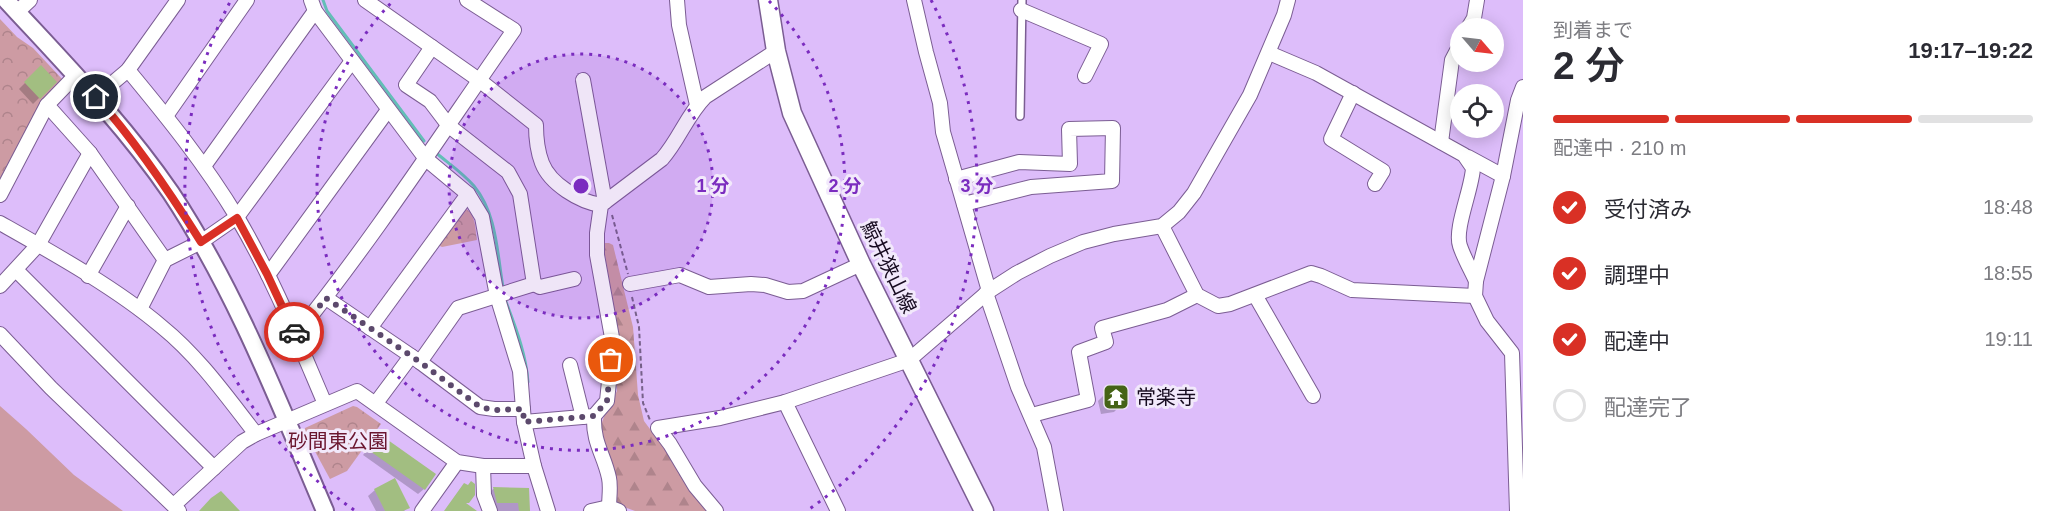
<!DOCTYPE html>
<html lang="ja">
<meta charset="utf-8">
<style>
body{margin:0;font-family:Helvetica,"Noto Sans JP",sans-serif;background:#f7f7f7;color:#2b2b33;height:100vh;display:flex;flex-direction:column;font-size:22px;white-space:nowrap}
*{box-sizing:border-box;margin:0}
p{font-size:20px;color:#7c7c81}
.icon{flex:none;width:33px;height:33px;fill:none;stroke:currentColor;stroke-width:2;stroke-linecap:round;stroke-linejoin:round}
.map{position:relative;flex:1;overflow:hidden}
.side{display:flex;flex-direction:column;background:#fff;width:540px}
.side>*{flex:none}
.needle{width:39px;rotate:118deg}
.fabs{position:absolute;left:1450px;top:18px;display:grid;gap:12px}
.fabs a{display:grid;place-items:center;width:54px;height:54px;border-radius:50%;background:#fff;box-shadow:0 3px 15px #0003;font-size:30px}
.pin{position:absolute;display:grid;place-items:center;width:51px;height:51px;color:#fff;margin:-26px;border:3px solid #fff;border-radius:50%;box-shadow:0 2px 6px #0007}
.courier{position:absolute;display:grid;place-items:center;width:60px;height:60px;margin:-30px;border:4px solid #d93025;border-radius:50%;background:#fff;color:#222;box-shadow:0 2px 8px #0007}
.overview em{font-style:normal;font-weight:600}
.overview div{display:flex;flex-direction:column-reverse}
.overview{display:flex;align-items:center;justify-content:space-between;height:102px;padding:0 30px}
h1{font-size:39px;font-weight:600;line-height:45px}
.bar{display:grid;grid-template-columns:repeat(4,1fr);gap:9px 6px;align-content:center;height:72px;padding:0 30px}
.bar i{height:8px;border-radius:4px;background:#e1e1e2}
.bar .current{background:#d93025}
.bar p{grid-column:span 4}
ol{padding:0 30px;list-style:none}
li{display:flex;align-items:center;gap:18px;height:66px}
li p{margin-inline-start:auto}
li .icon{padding:6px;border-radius:50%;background:#d93025;color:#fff;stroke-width:4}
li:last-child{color:#7c7c81}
li i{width:33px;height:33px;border:3px solid #e1e1e2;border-radius:50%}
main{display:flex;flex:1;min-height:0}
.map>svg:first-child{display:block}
</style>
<main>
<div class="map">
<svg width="1523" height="511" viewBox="0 0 1523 511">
<defs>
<pattern id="forest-firs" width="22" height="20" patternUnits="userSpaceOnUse" patternTransform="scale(1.5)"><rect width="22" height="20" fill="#cd9ba3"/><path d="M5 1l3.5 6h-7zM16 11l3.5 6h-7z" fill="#af848c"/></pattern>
<pattern id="park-crowns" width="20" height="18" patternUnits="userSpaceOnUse" patternTransform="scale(1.5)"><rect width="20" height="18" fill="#cd9ba3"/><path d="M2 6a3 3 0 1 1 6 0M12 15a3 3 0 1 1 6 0" fill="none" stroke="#af848c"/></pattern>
</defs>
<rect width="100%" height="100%" fill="#ddbdfa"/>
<!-- grass -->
<path fill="#cd9ba3" d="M0,406L26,429L74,475L123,511H0Z"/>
<!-- forest -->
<path fill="url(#forest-firs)" d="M603,243H609L613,245L633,327L638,395L644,421L711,511H635L616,504V475L606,454L601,425L605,414L617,391L616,373L620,352Z"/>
<!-- park -->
<g fill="url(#park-crowns)">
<path d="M0,19L17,37L33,48L63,80L0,181Z"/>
<path d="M463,207C476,213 475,227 477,240L442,247L436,244Z"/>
<path d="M353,406L357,407L381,424L347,471L330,479L305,433V428Z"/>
</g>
<!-- shadow -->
<g fill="#0003">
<path d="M41,67L55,82L33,104L19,89Z"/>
<path d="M1107,392L1123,403L1114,412L1101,414L1098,401Z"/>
<path d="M379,435L424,489L418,494L363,455Z"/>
<path d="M493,489H527L529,511H495L490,493Z"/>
<path d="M375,490L408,507L404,511H376L368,496Z"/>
</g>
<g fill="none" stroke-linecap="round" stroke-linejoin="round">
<!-- stream -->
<g stroke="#63beb7" stroke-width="3">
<path d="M323,0L327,11L424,141"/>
<path d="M435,152C448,163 463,173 474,186C497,214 497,253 503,287"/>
<path d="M505,299C515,326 526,353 528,382"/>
</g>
</g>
<!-- building -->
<g fill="#a2be81">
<path d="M41,65L57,82L40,99L24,82Z"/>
<path d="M1122,388L1125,403L1109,406L1107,391Z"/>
<path d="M378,433L436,474L425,490L367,449Z"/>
<path d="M395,478L410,508L403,511H385L374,489Z"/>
<path d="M471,481L475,484V495L469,503H466L477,511H444L464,483L468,485Z"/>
<path d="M493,487L529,488L530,511H519L518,503H497Z"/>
<path d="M221,491L240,511H199L211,498Z"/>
</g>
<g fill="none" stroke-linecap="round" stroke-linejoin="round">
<!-- service casing -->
<g stroke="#7b5d93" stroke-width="10">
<path id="service" d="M1020,116L1022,0"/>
</g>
<!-- minor casing -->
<g stroke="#7b5d93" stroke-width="16">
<g id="minor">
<path d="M311,0L315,11L426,159L468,194L482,217L497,296L520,371L524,422L534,466L548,511"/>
<path d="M365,0L479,80L536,125C536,138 537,150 542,163C550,184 580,202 601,205"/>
<path d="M677,0L679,25L697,105"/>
<path d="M914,0L926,52L940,103L943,132L989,291"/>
<path d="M1021,10L1101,44L1085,76"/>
<path d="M17,12L30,0"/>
<path d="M1468,28L1474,18L1477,0"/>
<path d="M1269,53L1316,73L1464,155L1473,168C1472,189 1454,229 1460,246C1464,258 1471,270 1476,281"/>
<path d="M128,70C167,117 205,164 237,217C272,276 298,341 325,404"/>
<path d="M583,80L605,202"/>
<path d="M1353,93L1331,139L1383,171L1375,184"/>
<path d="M96,97L128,70L178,0"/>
<path d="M47,105L90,153L165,260"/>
<path d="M166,116L247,0"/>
<path d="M1441,142L1452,60L1461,43"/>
<path d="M1468,157L1503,176"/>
<path d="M204,166L315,11"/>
<path d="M956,179L1019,162L1070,164L1069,129L1113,128L1112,181L1031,187L964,204"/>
<path d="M0,195L47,105L76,75"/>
<path d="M0,223C53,253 116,288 162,327C199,357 227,397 256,434"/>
<path d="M1162,226L1197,295L1218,306L1230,304L1311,273L1321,276L1352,290L1475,296"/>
<path d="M16,270L214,468"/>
<path d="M268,275L388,110"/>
<path d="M88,276L128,206"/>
<path d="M534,284L540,287L574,279"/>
<path d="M630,284L680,275L709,287L751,284L765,285L788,292L803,291L861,264"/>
<path d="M0,286L38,245L90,153"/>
<path d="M986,293L1018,387L1044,447L1056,511"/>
<path d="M1255,295L1313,396"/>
<path d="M326,298L420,362L480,407L494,409H523"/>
<path d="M140,309L165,260L201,242L237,217L352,61"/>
<path d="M370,328L468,194"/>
<path d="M0,334L51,388L179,511"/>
<path d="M295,336C374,238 442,133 514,30L467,0"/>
<path d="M420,362L458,308L534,284L520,194L508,172L449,126L430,101L406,85L432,47"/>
<path d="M570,365L583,417"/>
<path d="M785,402L838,511"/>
<path d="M376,403L411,356"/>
<path d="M1032,415L1088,400L1079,352L1106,342L1102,328L1167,310L1197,295"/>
<path d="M594,416C593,444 604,454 609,478C611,487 609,498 609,507L619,511"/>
<path d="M524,422L594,416L607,401L613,343L597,255V233L601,205L662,159C679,140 687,115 705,97L776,51"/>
<path d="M483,466L484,495L490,511"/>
<path d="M174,505L242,442L256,434L357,391L457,462L483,466H534"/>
<path d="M422,511L457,462"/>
<path d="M591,511L609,507"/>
<path d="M716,511L695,486L670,444L658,428L720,418L785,402L909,360L989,291L1017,273L1050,256L1083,242L1114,234L1162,226L1179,212L1194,193L1250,95L1284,15L1288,0"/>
<path d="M1517,511L1512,353L1487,321L1475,296L1476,281L1503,176L1518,100L1523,87"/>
</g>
</g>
<!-- tertiary casing -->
<g stroke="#7b5d93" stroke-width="20">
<path id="tertiary" d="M6,0C64,63 123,123 171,193C236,291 279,403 325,511"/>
</g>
<!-- secondary casing -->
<g stroke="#7b5d93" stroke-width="21">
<path id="secondary" d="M768,0L776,51L792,113L861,264L984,511"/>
</g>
<!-- path -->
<g stroke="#77618a" stroke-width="2" stroke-dasharray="4.5 3" stroke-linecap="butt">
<path d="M612,215L628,274"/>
<path d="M632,297L639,327L643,403L650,420"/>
</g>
<!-- service -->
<use href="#service" stroke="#fff" stroke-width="7"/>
<!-- minor -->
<use href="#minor" stroke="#fff" stroke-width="14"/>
<!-- tertiary -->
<use href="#tertiary" stroke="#fff" stroke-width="16"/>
<!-- secondary -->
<use href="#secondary" stroke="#fff" stroke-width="18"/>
</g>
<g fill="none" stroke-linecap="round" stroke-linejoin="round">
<!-- done -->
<path stroke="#5c496c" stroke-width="6" stroke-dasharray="0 10.8" d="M294,332L296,336L326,298L420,362L480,407L494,410L523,409L524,422L594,416L607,401L611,360"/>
<!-- route -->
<path stroke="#d93025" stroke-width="8" d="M96,97C136,142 169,191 201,242L237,218L267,274L294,332"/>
</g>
<!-- distance rings -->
<circle cx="581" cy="186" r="132" fill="#7b2cbf" fill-opacity=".12"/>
<g fill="none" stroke="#7b2cbf" stroke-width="3" stroke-dasharray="3 6">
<circle cx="581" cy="186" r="132"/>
<path d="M769 1A264 264 0 1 1 393 1"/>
<path d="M354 510A396 396 0 0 1 231 0M931 0A396 396 0 0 1 808 510"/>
</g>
<!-- icons -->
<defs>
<g id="temple-square" transform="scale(1.35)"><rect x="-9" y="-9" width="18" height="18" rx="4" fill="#456316" stroke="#f2e9fb"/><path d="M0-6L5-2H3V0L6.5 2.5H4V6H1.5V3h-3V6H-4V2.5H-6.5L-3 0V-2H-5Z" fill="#fff"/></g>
</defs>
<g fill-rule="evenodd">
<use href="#temple-square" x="1116" y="397"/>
</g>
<g text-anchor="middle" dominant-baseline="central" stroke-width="6" stroke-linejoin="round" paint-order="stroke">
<!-- street labels -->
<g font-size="20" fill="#170b20" stroke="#f2e9fb">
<text transform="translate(889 267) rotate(64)">鯨井狭山線</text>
</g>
<!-- poi labels -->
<g font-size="20" fill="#170b20" stroke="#f2e9fb" text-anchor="start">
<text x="1136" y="397">常楽寺</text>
</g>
<!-- park labels -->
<g font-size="20" fill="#6b172f" stroke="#f2e9fb">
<text x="338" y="441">砂間東公園</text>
</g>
</g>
<circle cx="581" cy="186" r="9" fill="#7b2cbf" stroke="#f2e9fb" stroke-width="3"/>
<g font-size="18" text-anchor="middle" font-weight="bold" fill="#7b2cbf" stroke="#f2e9fb" stroke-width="6" stroke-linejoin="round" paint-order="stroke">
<text x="713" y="192">1 分</text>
<text x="845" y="192">2 分</text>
<text x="977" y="192">3 分</text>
</g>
</svg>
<div class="fabs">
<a><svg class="needle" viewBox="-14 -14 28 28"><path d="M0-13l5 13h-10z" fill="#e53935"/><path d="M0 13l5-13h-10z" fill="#7c7c81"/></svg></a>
<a><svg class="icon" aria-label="locate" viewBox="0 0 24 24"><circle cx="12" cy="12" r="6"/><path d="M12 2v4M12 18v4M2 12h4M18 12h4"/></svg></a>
</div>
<div class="pin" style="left:611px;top:360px;background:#ea580c"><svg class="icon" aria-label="bag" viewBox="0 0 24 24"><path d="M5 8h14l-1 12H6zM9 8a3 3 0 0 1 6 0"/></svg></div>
<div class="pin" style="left:96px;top:97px;background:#1f2937"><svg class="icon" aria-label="home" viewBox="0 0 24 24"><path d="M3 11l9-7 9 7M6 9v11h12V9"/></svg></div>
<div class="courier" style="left:294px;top:332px"><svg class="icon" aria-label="car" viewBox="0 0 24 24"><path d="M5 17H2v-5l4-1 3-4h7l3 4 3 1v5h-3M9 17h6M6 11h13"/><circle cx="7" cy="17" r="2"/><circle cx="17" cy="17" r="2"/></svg></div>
</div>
<section class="side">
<div class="overview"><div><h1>2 分</h1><p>到着まで</p></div><em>19:17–19:22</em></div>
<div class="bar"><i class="current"></i><i class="current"></i><i class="current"></i><i></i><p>配達中 · 210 m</p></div>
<ol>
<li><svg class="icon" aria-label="check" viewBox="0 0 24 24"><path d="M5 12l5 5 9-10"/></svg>受付済み<p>18:48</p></li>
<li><svg class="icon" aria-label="check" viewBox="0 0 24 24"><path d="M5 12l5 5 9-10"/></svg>調理中<p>18:55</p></li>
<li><svg class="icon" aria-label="check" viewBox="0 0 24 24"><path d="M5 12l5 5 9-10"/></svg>配達中<p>19:11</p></li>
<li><i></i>配達完了</li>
</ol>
</section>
</main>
